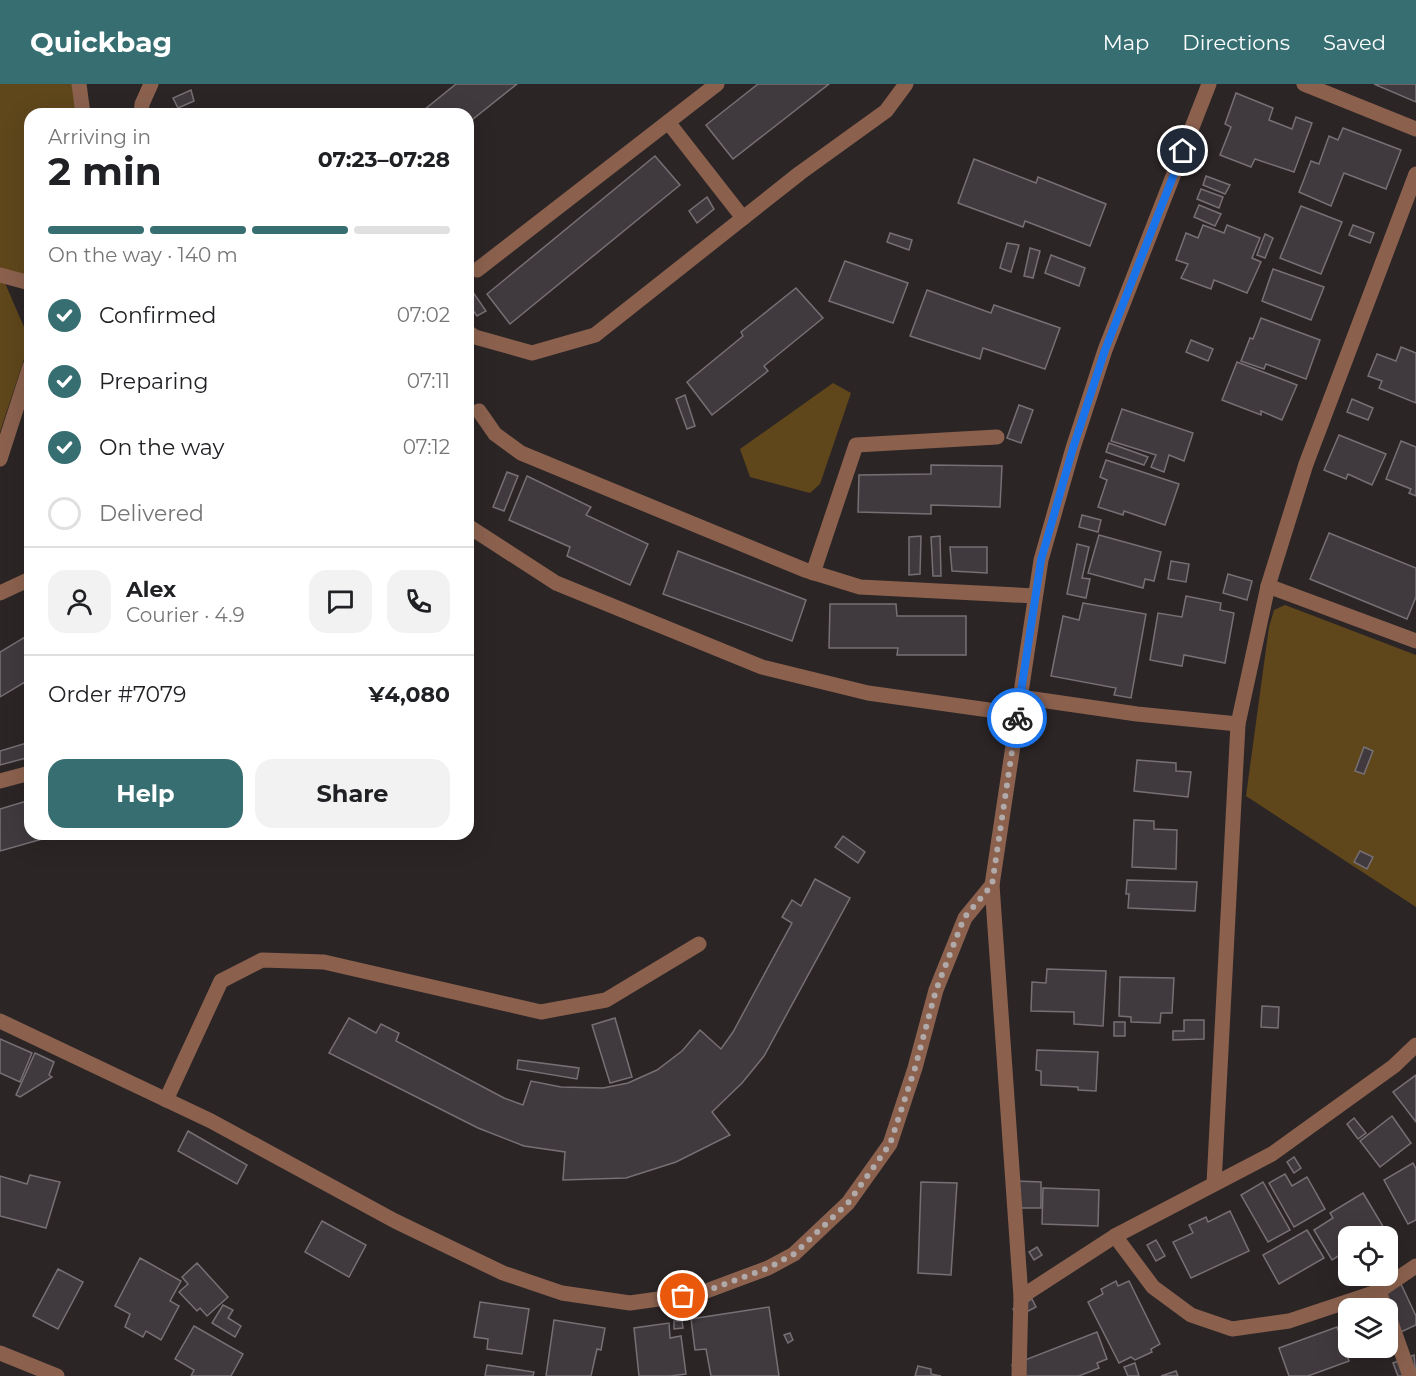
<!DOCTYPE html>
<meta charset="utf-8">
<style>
body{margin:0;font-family:Montserrat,sans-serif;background:#f2f2f2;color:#202124;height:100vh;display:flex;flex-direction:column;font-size:22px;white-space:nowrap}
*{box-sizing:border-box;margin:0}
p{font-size:20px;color:#757577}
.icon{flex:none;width:33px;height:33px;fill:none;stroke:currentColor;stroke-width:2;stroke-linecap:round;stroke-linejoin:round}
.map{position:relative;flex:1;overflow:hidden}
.panel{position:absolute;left:24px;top:24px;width:450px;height:732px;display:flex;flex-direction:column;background:#fff;border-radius:18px;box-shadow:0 6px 24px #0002}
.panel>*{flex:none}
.fabs{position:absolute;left:1338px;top:1142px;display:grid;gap:12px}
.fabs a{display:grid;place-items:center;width:60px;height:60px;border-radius:12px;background:#fff;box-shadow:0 6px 24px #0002;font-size:30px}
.pin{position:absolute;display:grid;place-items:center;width:51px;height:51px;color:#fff;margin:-26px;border:3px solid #fff;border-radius:50%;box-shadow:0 2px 6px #0007}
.courier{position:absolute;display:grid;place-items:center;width:60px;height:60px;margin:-30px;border:4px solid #1a73e8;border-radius:50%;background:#fff;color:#222;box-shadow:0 2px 8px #0007}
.head em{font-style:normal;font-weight:700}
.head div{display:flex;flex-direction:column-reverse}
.head{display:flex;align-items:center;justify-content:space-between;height:102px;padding:0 24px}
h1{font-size:39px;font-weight:700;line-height:45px}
.bar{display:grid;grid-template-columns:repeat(4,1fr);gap:9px 6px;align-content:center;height:72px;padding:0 24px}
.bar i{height:8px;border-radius:4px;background:#e0e0e0}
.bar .on{background:#366e71}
.bar p{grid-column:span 4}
.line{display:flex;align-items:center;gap:15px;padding:0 24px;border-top:2px solid #e0e0e0}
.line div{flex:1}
.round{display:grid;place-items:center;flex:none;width:63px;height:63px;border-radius:18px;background:#f2f2f2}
ol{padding:0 24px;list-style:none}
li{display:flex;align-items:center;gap:18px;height:66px}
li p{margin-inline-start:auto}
li .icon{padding:6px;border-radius:50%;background:#366e71;color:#fff;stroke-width:4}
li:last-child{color:#757577}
li i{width:33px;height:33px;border:3px solid #e0e0e0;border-radius:50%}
.cta{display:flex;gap:12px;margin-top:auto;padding:12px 24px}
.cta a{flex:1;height:69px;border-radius:18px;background:#366e71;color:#fff;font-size:24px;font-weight:700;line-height:69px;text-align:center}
.cta a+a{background:#f2f2f2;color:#202124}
header{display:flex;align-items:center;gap:36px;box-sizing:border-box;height:84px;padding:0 30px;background:#366e71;color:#fff}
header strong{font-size:28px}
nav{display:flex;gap:33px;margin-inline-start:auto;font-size:21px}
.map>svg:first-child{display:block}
</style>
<header>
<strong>Quickbag</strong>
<nav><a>Map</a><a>Directions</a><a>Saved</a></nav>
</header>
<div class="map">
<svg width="1416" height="1292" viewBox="0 0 1416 1292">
<rect width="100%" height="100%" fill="#2c2526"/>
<!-- green -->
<g fill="#5f471b">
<path d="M0,0H72L76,30H30V193L0,185Z"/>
<path d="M0,197L5,199L30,257L0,348Z"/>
<path d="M833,299L851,309L820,400L810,409L750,393L740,365Z"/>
<path d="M1285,521L1416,571V823L1246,712L1269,543L1274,526Z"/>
</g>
<!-- building -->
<g fill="#403a3e" stroke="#766f74" stroke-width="1.5">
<path d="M456,0H517L468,39V30H419Z"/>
<path d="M758,0H829L733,75L706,41Z"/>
<path d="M1374,0H1416V18Z"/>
<path d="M191,6L194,17L178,24L173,14Z"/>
<path d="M1236,9L1273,24L1269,36L1292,45L1296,33L1312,39L1294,88L1255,75L1251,83L1220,71L1231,43L1225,40Z"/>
<path d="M1343,44L1401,66L1386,105L1344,89L1331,122L1299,108L1311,77L1319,80L1329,52L1338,56Z"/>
<path d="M655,72L680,101L510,240L487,210Z"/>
<path d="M974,75L1036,99L1038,93L1106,120L1090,162L1025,137L1023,143L958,119Z"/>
<path d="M1206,92L1230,101L1225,110L1203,101Z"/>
<path d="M1201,105L1223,113L1219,124L1197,115Z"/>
<path d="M707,113L714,125L697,139L689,127Z"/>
<path d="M1199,121L1221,130L1215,142L1194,133Z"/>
<path d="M1301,122L1342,138L1321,190L1280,174Z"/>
<path d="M1203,141L1224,149L1227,141L1260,154L1252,174L1261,178L1247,209L1214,196L1211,205L1181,194L1188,180L1176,176L1186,149L1198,154Z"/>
<path d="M1353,141L1374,149L1370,159L1349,151Z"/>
<path d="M890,149L912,156L909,166L887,158Z"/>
<path d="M1265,150L1273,154L1265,174L1257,171Z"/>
<path d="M1007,159L1019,161L1011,188L1000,184Z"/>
<path d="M1030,164L1040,167L1033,194L1024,192Z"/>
<path d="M1051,171L1085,184L1079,202L1045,189Z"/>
<path d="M845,177L908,199L893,239L829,217Z"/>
<path d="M1273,185L1324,203L1311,236L1262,217Z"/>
<path d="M468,201L486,227L477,232L468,219Z"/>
<path d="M796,204L823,234L764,282L768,287L712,331L687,298L743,252L741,248Z"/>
<path d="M927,206L991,229L994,221L1060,244L1045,285L983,264L980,275L910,252Z"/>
<path d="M1261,234L1320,256L1306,295L1266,280L1264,285L1241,277L1250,254L1253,255Z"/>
<path d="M1191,256L1213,265L1208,277L1186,268Z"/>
<path d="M1401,263L1416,269V319L1379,304L1382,297L1368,292L1377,270L1396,277Z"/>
<path d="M1237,278L1297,301L1282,336L1261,327V331L1222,316Z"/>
<path d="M685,311L695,342L687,345L676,315Z"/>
<path d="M1352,315L1373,324L1368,336L1347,328Z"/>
<path d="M1019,321L1033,326L1021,359L1007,354Z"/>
<path d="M1122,325L1193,349L1184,377L1169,371L1164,388L1151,383L1156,371L1111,357Z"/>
<path d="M1339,351L1386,370L1372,401L1348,390L1346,395L1324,386Z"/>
<path d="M1401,357L1416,363V412L1409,409L1411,405L1386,395Z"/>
<path d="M1109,359L1148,373L1144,381L1106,368Z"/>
<path d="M1106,376L1179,400L1165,441L1124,427L1123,431L1098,423L1107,396L1100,393Z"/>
<path d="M931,381L1002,382L1000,423L931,421V430L858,428L859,391L931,390Z"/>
<path d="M507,388L518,392L504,427L493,423Z"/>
<path d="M527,392L591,423L586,431L648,460L630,501L567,472L570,463L509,436Z"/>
<path d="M1082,431L1101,436L1098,448L1079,443Z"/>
<path d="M1329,449L1416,484V513L1407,535L1310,495Z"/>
<path d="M1099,451L1161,468L1154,497L1145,495L1143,504L1088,489Z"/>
<path d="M921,452L920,490L909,491V453Z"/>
<path d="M940,452L941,492H933L931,453Z"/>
<path d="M1077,460L1089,463L1082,494L1090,495L1086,514L1067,510Z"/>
<path d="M950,463H987V489L952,487Z"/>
<path d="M678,467L806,516L792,557L663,510Z"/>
<path d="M1171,477L1189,480L1186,498L1168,495Z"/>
<path d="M1228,490L1252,497L1247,516L1223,509Z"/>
<path d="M1186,512L1221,519L1220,526L1234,529L1225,579L1184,571L1182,582L1150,576L1158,529L1182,533Z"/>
<path d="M1083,519L1146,530L1131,614L1114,611L1116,604L1051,592L1063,532L1079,536Z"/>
<path d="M830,520H896L897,532H966V571H897L898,564H829Z"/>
<path d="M30,550V595L0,613V568Z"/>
<path d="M30,658V673L0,681V667Z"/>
<path d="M1364,663L1373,667L1364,690L1355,687Z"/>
<path d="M1137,676L1176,679V687L1191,688L1188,713L1134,707Z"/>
<path d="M30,716V750H60L0,767V725Z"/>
<path d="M1134,736L1154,737V745L1177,746L1176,785L1132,783Z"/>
<path d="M843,752L865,768L858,779L835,763Z"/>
<path d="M1360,767L1373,773L1367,785L1354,778Z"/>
<path d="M815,795L850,814L764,972L742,999L712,1028L730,1051L676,1078L626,1094L563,1096L565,1068L524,1062L478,1044L329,969L349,934L376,949L381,940L399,949L396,957L504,1014L523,1021L531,997L561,1003L603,1004L628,999L657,986L682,967L700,946L721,965L733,948L792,839L782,833L792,816L801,822Z"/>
<path d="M1127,796L1197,798L1195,827L1128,824L1129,810H1126Z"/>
<path d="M1047,885L1106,887L1103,942L1074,940V928L1031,927L1032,898L1046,899Z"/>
<path d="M1120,893L1174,894L1172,929H1161L1160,939L1131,938V933L1119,932Z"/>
<path d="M1262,922L1279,923L1278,944L1261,943Z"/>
<path d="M615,934L632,993L610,999L592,941Z"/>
<path d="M1184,936H1204V955L1173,956V947H1184Z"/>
<rect x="1114" y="938" width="11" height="14"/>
<path d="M0,955L32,969L20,998L0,989Z"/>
<path d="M1037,966L1098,968L1096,1007L1078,1006V1003L1041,1001V987L1036,986Z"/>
<path d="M35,969L54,978L49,991L52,993L20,1013L16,1011Z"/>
<path d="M518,976L579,984L577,995L517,985Z"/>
<path d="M1416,991V1038L1393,1008Z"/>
<path d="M1392,1032L1411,1059L1380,1083L1360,1057Z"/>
<path d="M1354,1034L1366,1049L1358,1055L1347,1040Z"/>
<path d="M188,1047L247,1081L237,1100L178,1067Z"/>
<path d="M1294,1073L1301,1084L1294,1089L1287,1078Z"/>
<path d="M1413,1079L1416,1085V1136L1408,1140L1384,1096Z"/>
<path d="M1285,1090L1292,1102L1307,1093L1325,1125L1294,1143L1269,1099Z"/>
<path d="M30,1091L60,1098L46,1144L0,1132V1092L27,1100Z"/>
<path d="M1015,1097L1041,1098V1124H1014Z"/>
<path d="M921,1098L957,1099L951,1191L918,1189Z"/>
<path d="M1263,1098L1290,1146L1268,1158L1241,1111Z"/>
<path d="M1043,1104L1099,1106L1098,1142L1042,1140Z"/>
<path d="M1363,1109L1384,1144L1372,1152H1348V1166L1332,1176L1314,1146L1333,1134L1330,1129Z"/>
<path d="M1230,1127L1249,1167L1191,1194L1173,1158L1193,1149L1189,1141L1206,1133L1208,1138Z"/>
<path d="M322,1137L366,1161L349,1193L305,1168Z"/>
<path d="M1307,1146L1324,1174L1279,1200L1263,1171Z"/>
<path d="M1156,1156L1165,1172L1156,1177L1147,1161Z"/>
<path d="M1037,1163L1042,1171L1034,1176L1029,1168Z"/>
<path d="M140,1174L181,1197L170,1217L179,1222L161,1256L146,1247L143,1253L125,1243L130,1230L115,1222Z"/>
<path d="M197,1179L228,1213L207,1232L200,1224L197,1227L179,1208L188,1200L182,1193Z"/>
<path d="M58,1185L83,1198L58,1245L33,1232Z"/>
<path d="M1116,1197L1118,1202L1129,1197L1160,1260L1151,1265L1152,1268L1135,1276L1131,1273L1119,1279L1088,1218L1103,1210L1101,1205Z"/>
<path d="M1401,1200L1416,1232V1241L1390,1253L1388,1224H1376L1371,1214Z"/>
<path d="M1032,1215L1036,1223L1017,1233L1013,1225Z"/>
<path d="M480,1218L529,1225L522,1270L487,1265L488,1255L474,1253Z"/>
<path d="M223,1221L233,1226L228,1234L241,1242L235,1253L212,1239Z"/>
<path d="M769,1223L779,1292H711L706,1265L695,1266L691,1235Z"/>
<path d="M554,1236L605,1244L601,1266L597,1265L591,1292H546Z"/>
<path d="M674,1237H682L683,1244L674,1245Z"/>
<path d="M669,1239L670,1254L681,1252L686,1290L670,1292H639L634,1244Z"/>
<path d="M194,1242L243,1270L231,1292H191L194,1286L175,1275Z"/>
<path d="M1337,1243L1349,1277L1308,1292H1289L1279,1264Z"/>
<path d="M1097,1248L1107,1275L1097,1279L1099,1284L1079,1292H1016L1012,1281Z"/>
<path d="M790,1249L793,1256L788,1259L784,1251Z"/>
<path d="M1414,1271L1416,1292H1398L1393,1279Z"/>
<path d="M1135,1279L1139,1292H1128L1124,1283Z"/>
<path d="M487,1281L534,1288L533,1292H485Z"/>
<path d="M918,1282L931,1285V1290L941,1292H915Z"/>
<path d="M1176,1287L1178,1292H1161Z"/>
</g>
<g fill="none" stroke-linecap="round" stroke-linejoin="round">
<!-- service -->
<g stroke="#8b614e" stroke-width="15">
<path d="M79,0L83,30"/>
<path d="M141,30L142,20L151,0"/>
<path d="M668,38L743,134"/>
<path d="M477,186L717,0"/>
<path d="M0,191L30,199"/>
<path d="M468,248L475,253L532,269L595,251L800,89L886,27L906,0"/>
<path d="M479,327L495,350L521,369L805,486L860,503L1035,512"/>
<path d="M0,375L30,282"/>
<path d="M468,442L556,499L762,583L868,609L1018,630"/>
<path d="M813,489L856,361L997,353"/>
<path d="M166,1016L221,897L262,876L324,878L541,928L606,916L699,860"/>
</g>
<!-- minor -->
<g stroke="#8b614e" stroke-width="15">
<path d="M1304,0L1416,45"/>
<path d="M1268,502L1416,557"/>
<path d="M0,509L30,495"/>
<path d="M1020,613L1137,630L1238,640"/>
<path d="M0,697L30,689"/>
<path d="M0,937L211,1037L395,1137L503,1189L562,1209L630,1219L701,1209L768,1184L794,1170L848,1119L890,1060L915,984L936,906L965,834L992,801"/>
<path d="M1214,1100L1238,640L1268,502L1306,380L1416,90"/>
<path d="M1115,1152L1153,1203L1191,1231L1232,1245L1289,1237L1379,1207L1385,1224"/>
<path d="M1379,1207L1416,1182"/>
<path d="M1021,1213L1115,1152L1272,1070L1394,982L1416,961"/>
<path d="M1388,1230L1410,1292"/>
<path d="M0,1269L57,1292"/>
<path d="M1019,1292L1021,1213L992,801L1041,476L1073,364L1105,266L1209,0"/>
</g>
</g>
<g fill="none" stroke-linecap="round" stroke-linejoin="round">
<!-- done -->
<path stroke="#b0aaab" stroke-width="6" stroke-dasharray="0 10.8" d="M683,1212L701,1209L768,1184L794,1170L848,1119L890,1060L915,984L936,906L964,834L992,801L1017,634"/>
<!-- route -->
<path stroke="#1a73e8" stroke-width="8" d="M1017,634L1041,476L1073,364L1105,266L1183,67"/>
</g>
</svg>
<div class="fabs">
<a><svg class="icon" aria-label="locate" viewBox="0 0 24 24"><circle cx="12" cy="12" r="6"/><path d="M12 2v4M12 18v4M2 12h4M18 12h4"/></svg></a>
<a><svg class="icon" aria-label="layers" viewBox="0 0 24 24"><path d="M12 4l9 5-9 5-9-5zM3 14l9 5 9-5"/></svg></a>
</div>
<div class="pin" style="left:683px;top:1212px;background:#ea580c"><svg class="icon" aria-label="bag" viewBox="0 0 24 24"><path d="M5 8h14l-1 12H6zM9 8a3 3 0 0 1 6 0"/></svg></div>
<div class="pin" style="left:1183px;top:67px;background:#1f2937"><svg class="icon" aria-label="home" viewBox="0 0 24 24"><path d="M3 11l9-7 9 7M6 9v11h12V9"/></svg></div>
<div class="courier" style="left:1017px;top:634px"><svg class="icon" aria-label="bike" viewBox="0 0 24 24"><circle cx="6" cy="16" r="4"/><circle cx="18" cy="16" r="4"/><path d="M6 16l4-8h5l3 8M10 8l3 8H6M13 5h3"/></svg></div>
<section class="panel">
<div class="head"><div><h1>2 min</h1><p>Arriving in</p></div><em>07:23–07:28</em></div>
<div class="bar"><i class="on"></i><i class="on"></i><i class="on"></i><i></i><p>On the way · 140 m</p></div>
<ol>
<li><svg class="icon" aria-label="check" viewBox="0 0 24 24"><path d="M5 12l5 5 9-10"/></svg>Confirmed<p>07:02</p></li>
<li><svg class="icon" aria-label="check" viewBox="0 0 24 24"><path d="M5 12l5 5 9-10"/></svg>Preparing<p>07:11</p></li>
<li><svg class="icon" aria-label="check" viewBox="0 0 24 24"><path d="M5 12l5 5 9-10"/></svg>On the way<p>07:12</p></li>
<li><i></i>Delivered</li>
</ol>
<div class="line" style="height:108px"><a class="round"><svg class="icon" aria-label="person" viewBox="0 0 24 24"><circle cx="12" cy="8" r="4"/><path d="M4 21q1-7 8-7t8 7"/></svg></a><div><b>Alex</b><p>Courier · 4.9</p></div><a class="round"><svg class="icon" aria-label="chat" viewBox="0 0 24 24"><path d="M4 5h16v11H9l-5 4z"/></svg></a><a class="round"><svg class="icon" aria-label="phone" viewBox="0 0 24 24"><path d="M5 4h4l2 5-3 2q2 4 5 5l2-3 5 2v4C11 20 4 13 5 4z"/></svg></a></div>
<div class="line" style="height:78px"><div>Order #7079</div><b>¥4,080</b></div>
<div class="cta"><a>Help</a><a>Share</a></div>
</section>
</div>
